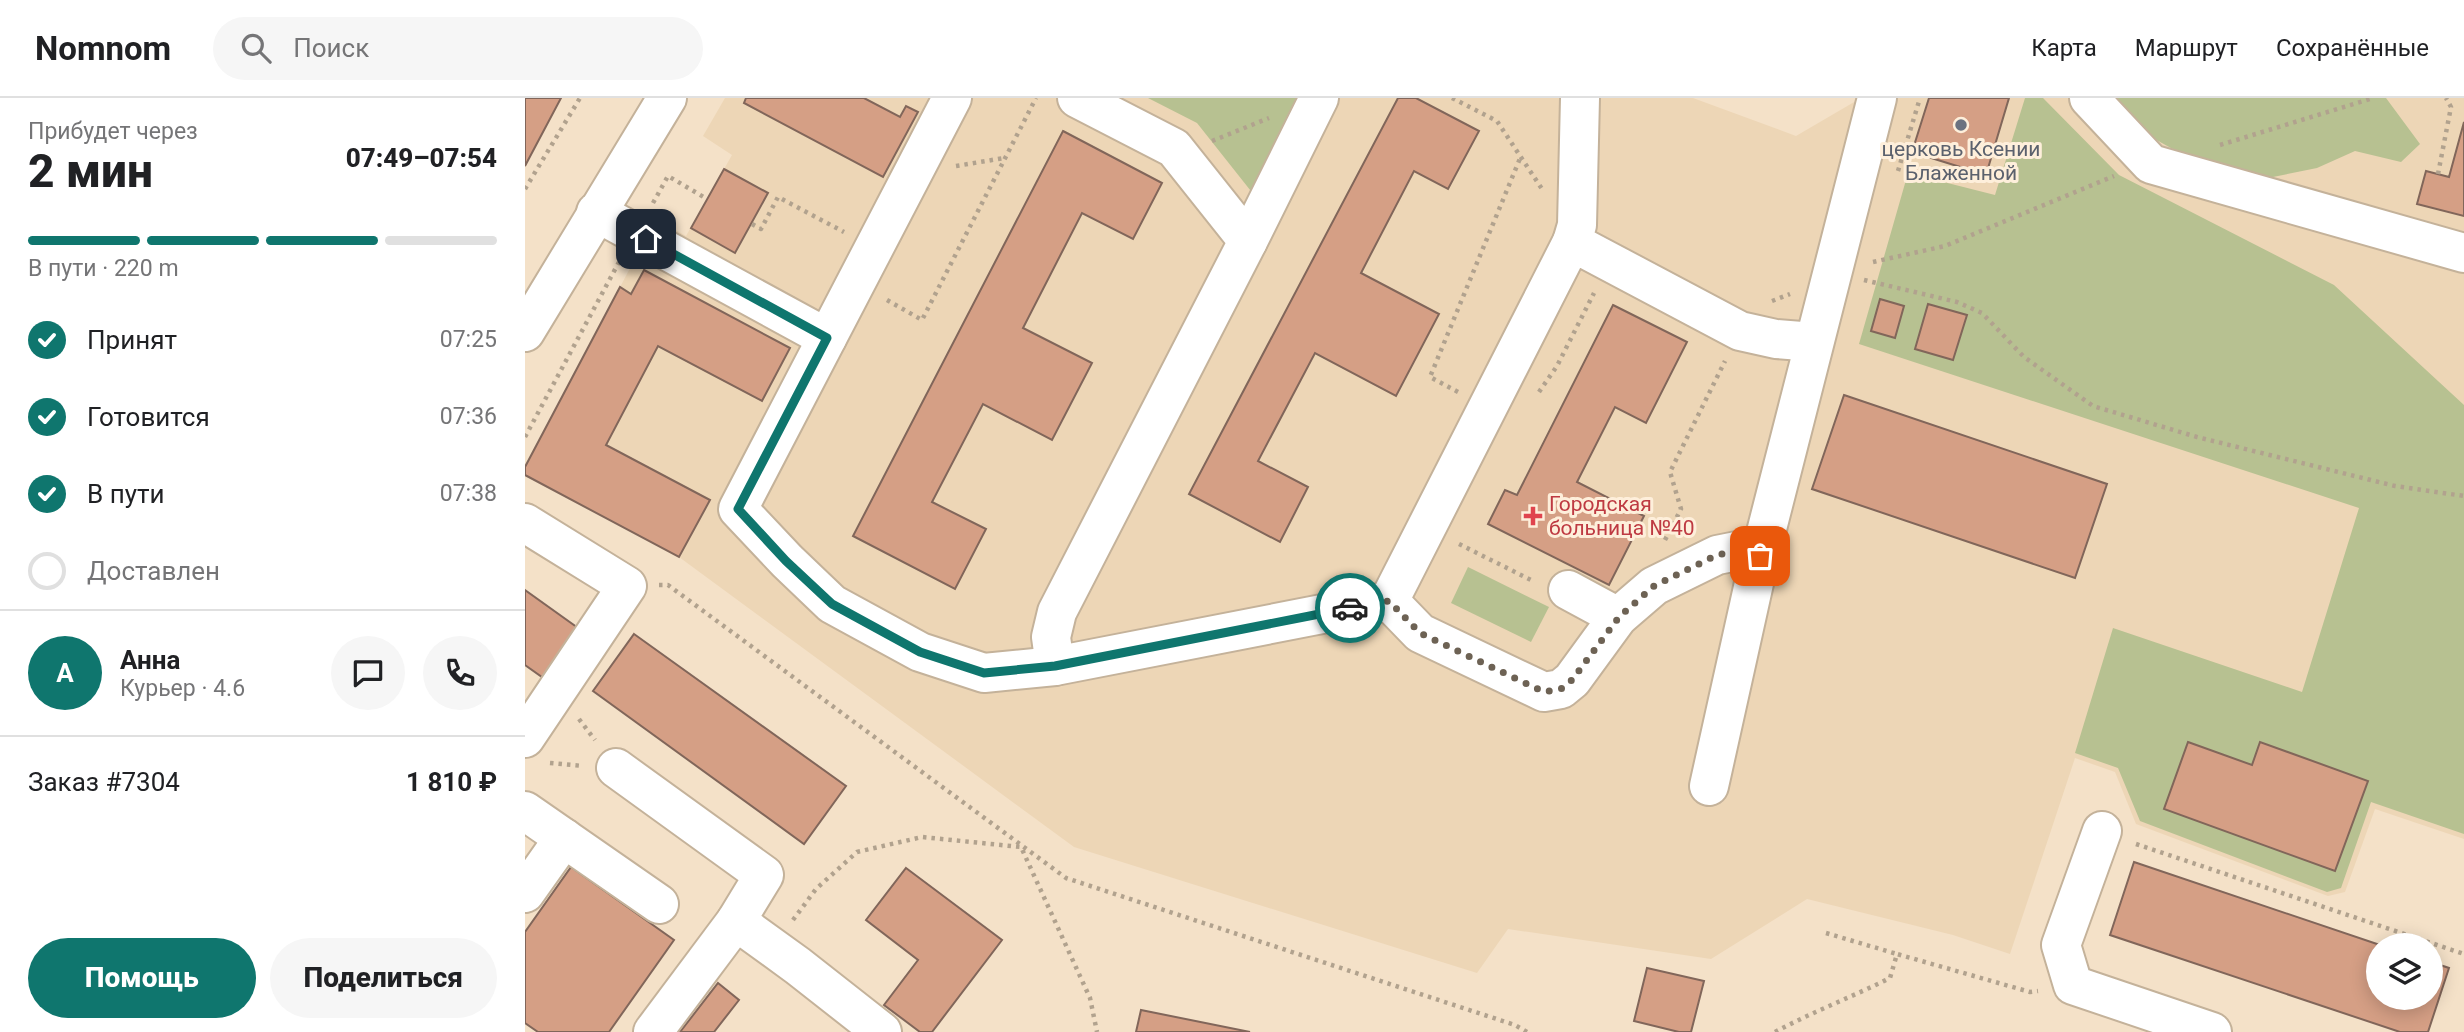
<!DOCTYPE html>
<html lang="ru">
<meta charset="utf-8">
<style>
body{margin:0;font-family:Roboto,sans-serif;background:#f6f6f6;color:#202124;height:100vh;display:flex;flex-direction:column;font-size:26px;white-space:nowrap}
*{box-sizing:border-box;margin:0}
p{font-size:23px;color:#757577}
.icon{flex:none;width:38px;height:38px;fill:none;stroke:currentColor;stroke-width:2;stroke-linecap:round;stroke-linejoin:round}
.map{position:relative;flex:1;overflow:hidden}
.side{display:flex;flex-direction:column;background:#fff;width:525px}
.side>*{flex:none}
.fabs{position:absolute;left:1841px;top:835px;display:grid;gap:14px}
.fabs a{display:grid;place-items:center;width:77px;height:77px;border-radius:50%;background:#fff;box-shadow:0 4px 18px #0003;font-size:35px}
.pin{position:absolute;display:grid;place-items:center;width:60px;height:60px;color:#fff;margin:-30px;border-radius:14px;box-shadow:0 4px 10px #0006}
.courier{position:absolute;display:grid;place-items:center;width:70px;height:70px;margin:-35px;border:5px solid #0f766e;border-radius:50%;background:#fff;color:#222;box-shadow:0 2px 9px #0007}
.summary em{font-style:normal;font-weight:800}
.summary div{display:flex;flex-direction:column-reverse}
.summary{display:flex;align-items:center;justify-content:space-between;height:119px;padding:0 28px}
h1{font-size:46px;font-weight:800;line-height:52px}
.bar{display:grid;grid-template-columns:repeat(4,1fr);gap:10px 7px;align-content:center;height:84px;padding:0 28px}
.bar i{height:9px;border-radius:5px;background:#e0e0e0}
.bar .on{background:#0f766e}
.bar p{grid-column:span 4}
.line{display:flex;align-items:center;gap:18px;padding:0 28px;border-top:2px solid #e0e0e0}
.line div{flex:1}
.round{display:grid;place-items:center;flex:none;width:74px;height:74px;border-radius:37px;background:#f6f6f6}
ol{padding:0 28px;list-style:none}
li{display:flex;align-items:center;gap:21px;height:77px}
li p{margin-inline-start:auto}
li .icon{padding:7px;border-radius:50%;background:#0f766e;color:#fff;stroke-width:4}
li:last-child{color:#757577}
li i{width:38px;height:38px;border:4px solid #e0e0e0;border-radius:50%}
.cta{display:flex;gap:14px;margin-top:auto;padding:14px 28px}
.cta a{flex:1;height:80px;border-radius:42px;background:#0f766e;color:#fff;font-size:28px;font-weight:800;line-height:80px;text-align:center}
.cta a+a{background:#f6f6f6;color:#202124}
header{display:flex;align-items:center;gap:42px;box-sizing:border-box;height:98px;padding:0 35px;background:#fff;border-bottom:2px solid #e0e0e0}
header strong{font-size:33px}
nav{display:flex;gap:38px;margin-inline-start:auto;font-size:24px}
.search{width:490px;height:63px;background:#f6f6f6;display:flex;align-items:center;gap:18px;box-sizing:border-box;padding:0 24px;border-radius:38px;color:#757577;font-size:26px}
main{display:flex;flex:1;min-height:0}
.map>svg:first-child{display:block}
</style>
<header>
<strong>Nomnom</strong>
<div class="search"><svg class="icon" aria-label="search" viewBox="0 0 24 24"><circle cx="10" cy="10" r="6"/><path d="M15 15l6 6"/></svg>Поиск</div>
<nav><a>Карта</a><a>Маршрут</a><a>Сохранённые</a></nav>
</header>
<main>
<section class="side">
<div class="summary"><div><h1>2 мин</h1><p>Прибудет через</p></div><em>07:49–07:54</em></div>
<div class="bar"><i class="on"></i><i class="on"></i><i class="on"></i><i></i><p>В пути · 220 m</p></div>
<ol>
<li><svg class="icon" aria-label="check" viewBox="0 0 24 24"><path d="M5 12l5 5 9-10"/></svg>Принят<p>07:25</p></li>
<li><svg class="icon" aria-label="check" viewBox="0 0 24 24"><path d="M5 12l5 5 9-10"/></svg>Готовится<p>07:36</p></li>
<li><svg class="icon" aria-label="check" viewBox="0 0 24 24"><path d="M5 12l5 5 9-10"/></svg>В пути<p>07:38</p></li>
<li><i></i>Доставлен</li>
</ol>
<div class="line" style="height:126px"><b class="round" style="background:#0f766e;color:#fff">А</b><div><b>Анна</b><p>Курьер · 4.6</p></div><a class="round"><svg class="icon" aria-label="chat" viewBox="0 0 24 24"><path d="M4 5h16v11H9l-5 4z"/></svg></a><a class="round"><svg class="icon" aria-label="phone" viewBox="0 0 24 24"><path d="M5 4h4l2 5-3 2q2 4 5 5l2-3 5 2v4C11 20 4 13 5 4z"/></svg></a></div>
<div class="line" style="height:91px"><div>Заказ #7304</div><b>1 810 ₽</b></div>
<div class="cta"><a>Помощь</a><a>Поделиться</a></div>
</section>
<div class="map">
<svg width="1939" height="934" viewBox="0 0 1939 934">
<rect width="100%" height="100%" fill="#f4e1c8"/>
<!-- built -->
<path fill="#edd6b6" d="M200,0H1168L1271,38L1336,0H1939V741L1850,711L1820,794L1803,798L1611,726L1590,674L1550,660L1485,856L1428,837L1282,801L1186,861L983,831L952,875L549,749L154,459L0,377V369L131,121L161,138L207,57L178,38Z"/>
<!-- green -->
<g fill="#b7c191">
<path d="M623,0H781L733,102L672,25Z"/>
<path d="M1500,0H1518L1594,77L1809,187L1939,307V736L1846,704L1816,790L1802,794L1615,723L1593,670L1550,655L1588,530L1777,594L1834,410L1334,246L1383,75L1470,97Z"/>
<path d="M1588,0H1861L1895,46L1876,64L1830,53L1792,70L1738,81L1678,68L1628,40Z"/>
<path d="M943,469L1024,509L1006,544L926,505Z"/>
</g>
<!-- building -->
<g fill="#d59f85" stroke="#81665a" stroke-width="2">
<path d="M0,0H36L0,68Z"/>
<path d="M221,0H339L375,19L381,8L393,14L358,79L219,5Z"/>
<path d="M873,0H891L954,33L923,91L889,73L836,175L914,216L871,298L790,255L733,363L783,389L755,444L664,396Z"/>
<path d="M1404,0H1484L1461,77L1387,54Z"/>
<path d="M1939,24V118L1892,106L1901,73L1924,79Z"/>
<path d="M538,33L637,85L608,141L557,115L498,230L567,265L527,342L458,306L407,404L461,431L430,491L328,438Z"/>
<path d="M199,71L243,95L210,155L166,130Z"/>
<path d="M119,172L265,250L237,303L133,248L81,347L185,402L154,459L0,377V369L95,189L106,196Z"/>
<path d="M1355,201L1379,208L1370,240L1346,233Z"/>
<path d="M1403,206L1442,217L1428,262L1390,251Z"/>
<path d="M1088,207L1162,244L1121,325L1090,309L1052,384L1119,418L1084,487L963,426L980,392L992,397Z"/>
<path d="M1319,297L1582,386L1550,480L1287,391Z"/>
<path d="M0,492L60,535L24,584L0,567Z"/>
<path d="M109,536L321,688L279,746L68,593Z"/>
<path d="M1663,644L1727,667L1735,644L1843,683L1810,773L1639,711Z"/>
<path d="M1609,764L1855,847L1853,900H1906V864L1924,870L1903,934H1875L1585,837Z"/>
<path d="M46,769L149,842L84,934H13L0,925V834Z"/>
<path d="M381,770L477,842L407,934H395L359,907L393,862L341,822Z"/>
<path d="M1122,870L1179,883L1166,934H1154L1109,923Z"/>
<path d="M193,885L214,902L189,934H155Z"/>
<path d="M616,912L725,934H611Z"/>
</g>
<g fill="none" stroke-linecap="round" stroke-linejoin="round">
<!-- minor casing -->
<g stroke="#c4b29a" stroke-width="42">
<g id="minor">
<path d="M427,0L213,411L262,463L307,506L395,554L459,575L530,568L864,503"/>
<path d="M1564,0L1626,66L1939,155"/>
<path d="M71,114L302,240"/>
<path d="M723,143L794,0"/>
<path d="M1047,144L1052,127L1055,0"/>
<path d="M0,234L142,0"/>
<path d="M0,425L102,488L0,640"/>
<path d="M1235,458L1212,453L1192,457L1129,488L1093,519L1047,582L1036,591L1019,594L895,535L864,503L1047,144L1215,233L1251,241L1289,244"/>
<path d="M1043,492L1093,519"/>
<path d="M530,568L526,539L532,514L723,143L649,50L552,0"/>
<path d="M91,670L239,777L211,823L273,868L357,934"/>
<path d="M1184,688L1235,458L1352,0"/>
<path d="M0,713L134,806"/>
<path d="M1577,733L1536,847L1548,887L1687,934"/>
<path d="M0,795L39,740"/>
<path d="M128,934L211,823"/>
</g>
</g>
<!-- path -->
<g stroke="#b1a28e" stroke-width="4.5" stroke-dasharray="3.5 5" stroke-linecap="butt">
<path d="M927,0L972,23L1017,91"/>
<path d="M687,43L744,20"/>
<path d="M1695,47L1848,0"/>
<path d="M431,68L479,60"/>
<path d="M1373,73L1395,0"/>
<path d="M1913,76L1926,9L1921,0"/>
<path d="M0,91L55,0"/>
<path d="M128,105L143,78L182,101"/>
<path d="M227,126L236,131L253,99L319,134"/>
<path d="M1348,164L1420,148L1589,78"/>
<path d="M1339,182L1432,204L1457,215L1499,259L1568,308L1672,339L1870,388L1939,398"/>
<path d="M362,202L397,222L511,0"/>
<path d="M1247,203L1265,196"/>
<path d="M933,294L905,279L996,58"/>
<path d="M1014,294L1032,268L1069,195"/>
<path d="M0,339L94,164"/>
<path d="M1140,442L1156,411L1145,374L1200,263"/>
<path d="M934,446L1010,484"/>
<path d="M134,487H143L541,780L990,927L1002,934"/>
<path d="M54,621L70,642"/>
<path d="M25,665L58,668"/>
<path d="M1611,746L1939,856"/>
<path d="M268,822L291,791L332,754L397,739L496,749L565,900L572,934"/>
<path d="M1301,835L1372,856"/>
<path d="M1250,934C1287,914 1327,899 1365,880L1372,856L1505,894L1513,893"/>
</g>
<!-- minor -->
<use href="#minor" stroke="#fff" stroke-width="38"/>
</g>
<g fill="none" stroke-linecap="round" stroke-linejoin="round">
<!-- done -->
<path stroke="#6d6254" stroke-width="7" stroke-dasharray="0 12.6" d="M825,510L864,503L895,535L1019,594L1036,591L1047,582L1094,519L1129,488L1192,457L1212,453L1235,458"/>
<!-- route -->
<path stroke="#0f766e" stroke-width="9" d="M121,141L302,240L213,411L261,463L307,506L395,554L459,575L530,568L825,510"/>
</g>
<!-- markers -->
<circle fill="#6b7280" stroke="#feefdb" stroke-width="2.5" cx="1436" cy="27" r="7"/>
<path fill="#e0444e" stroke="#feefdb" stroke-width="2.5" d="M1004.5 407.5h7v7h7v7h-7v7h-7v-7h-7v-7h7z"/>
<g text-anchor="middle" dominant-baseline="central" stroke-width="6" stroke-linejoin="round" paint-order="stroke">
<!-- worship labels -->
<g font-size="21" fill="#5b616d" stroke="#feefdb">
<text x="1436" y="51">церковь Ксении<tspan x="1436" dy="24">Блаженной</tspan></text>
</g>
<!-- health labels -->
<g font-size="21" fill="#be3a42" stroke="#feefdb" text-anchor="start">
<text x="1024" y="406">Городская<tspan x="1024" dy="24">больница №40</tspan></text>
</g>
</g>
</svg>
<div class="fabs">
<a><svg class="icon" aria-label="layers" viewBox="0 0 24 24"><path d="M12 4l9 5-9 5-9-5zM3 14l9 5 9-5"/></svg></a>
</div>
<div class="pin" style="left:1235px;top:458px;background:#ea580c"><svg class="icon" aria-label="bag" viewBox="0 0 24 24"><path d="M5 8h14l-1 12H6zM9 8a3 3 0 0 1 6 0"/></svg></div>
<div class="pin" style="left:121px;top:141px;background:#1f2937"><svg class="icon" aria-label="home" viewBox="0 0 24 24"><path d="M3 11l9-7 9 7M6 9v11h12V9"/></svg></div>
<div class="courier" style="left:825px;top:510px"><svg class="icon" aria-label="car" viewBox="0 0 24 24"><path d="M5 17H2v-5l4-1 3-4h7l3 4 3 1v5h-3M9 17h6M6 11h13"/><circle cx="7" cy="17" r="2"/><circle cx="17" cy="17" r="2"/></svg></div>
</div>
</main>
